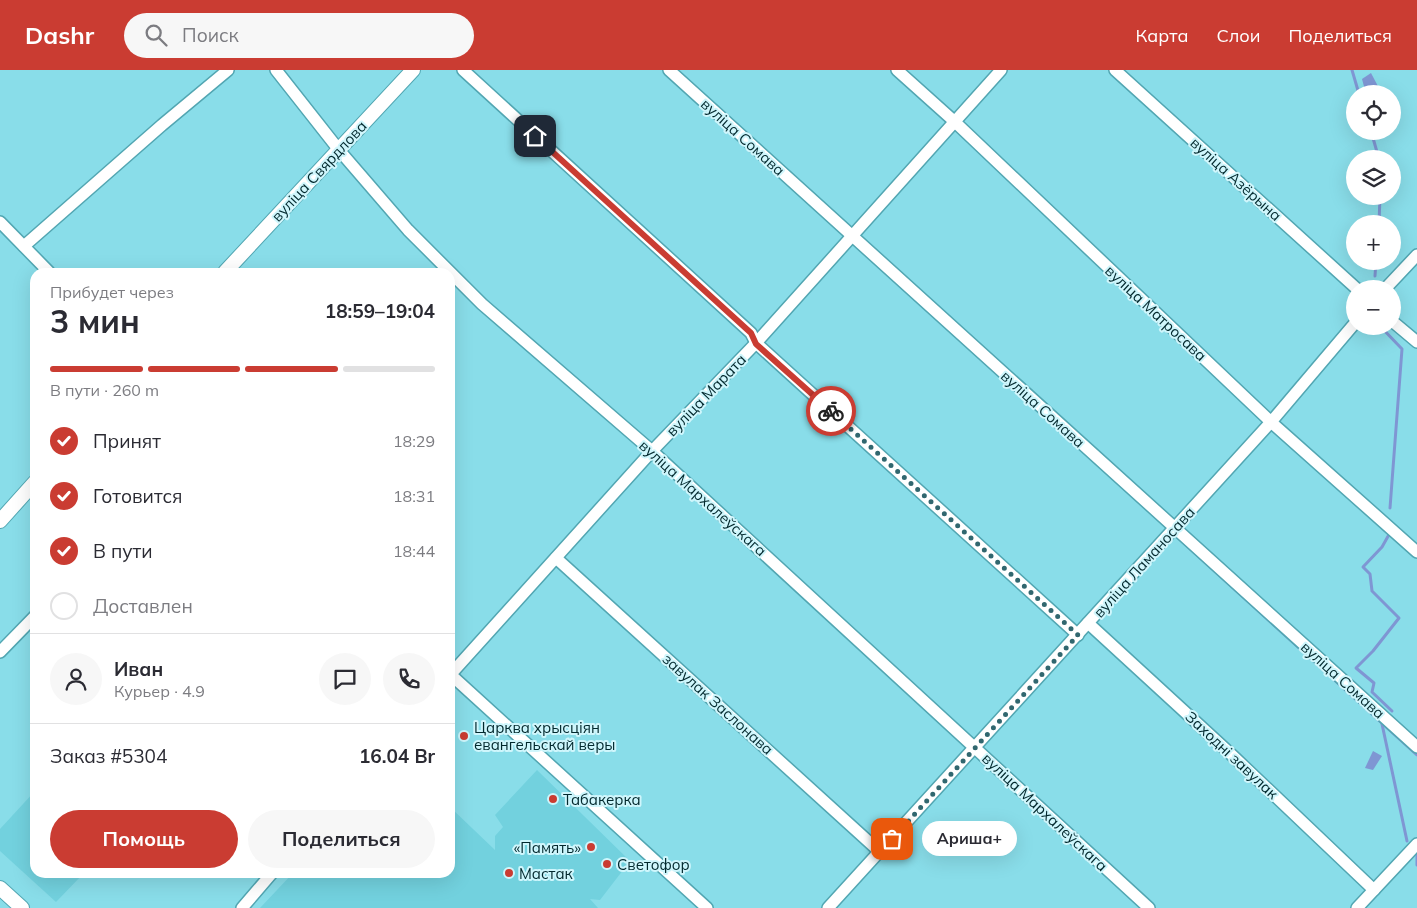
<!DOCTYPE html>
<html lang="ru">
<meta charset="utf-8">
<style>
body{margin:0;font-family:Mulish,sans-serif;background:#f7f7f7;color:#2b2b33;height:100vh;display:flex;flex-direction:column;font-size:19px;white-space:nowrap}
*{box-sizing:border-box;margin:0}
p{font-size:16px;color:#7c7c81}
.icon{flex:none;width:28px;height:28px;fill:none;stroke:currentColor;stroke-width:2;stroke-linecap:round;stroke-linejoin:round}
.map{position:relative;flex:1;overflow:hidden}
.sheet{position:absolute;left:30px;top:198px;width:425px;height:610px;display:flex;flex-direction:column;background:#fff;border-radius:15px;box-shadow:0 5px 20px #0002}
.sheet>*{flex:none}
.buttons{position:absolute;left:1346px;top:15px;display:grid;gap:10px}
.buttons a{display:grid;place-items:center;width:55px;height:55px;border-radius:50%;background:#fff;box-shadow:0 5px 20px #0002;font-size:25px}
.pin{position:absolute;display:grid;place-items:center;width:42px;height:42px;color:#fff;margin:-21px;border-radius:10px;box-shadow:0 2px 8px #0006}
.courier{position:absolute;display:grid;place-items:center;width:50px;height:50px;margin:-25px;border:4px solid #ca3c32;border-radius:50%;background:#fff;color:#222;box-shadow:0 1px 6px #0007}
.bubble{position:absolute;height:35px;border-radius:18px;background:#fff;box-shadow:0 5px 20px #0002;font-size:16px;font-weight:700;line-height:35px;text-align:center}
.head em{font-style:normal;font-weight:700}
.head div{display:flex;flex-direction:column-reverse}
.head{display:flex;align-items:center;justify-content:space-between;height:85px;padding:0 20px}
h1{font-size:32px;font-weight:700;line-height:38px}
.bar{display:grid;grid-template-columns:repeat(4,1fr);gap:8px 5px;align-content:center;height:60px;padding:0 20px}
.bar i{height:6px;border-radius:4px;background:#e1e1e2}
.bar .selected{background:#ca3c32}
.bar p{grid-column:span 4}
.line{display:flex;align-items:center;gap:12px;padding:0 20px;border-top:1px solid #e1e1e2}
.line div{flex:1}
.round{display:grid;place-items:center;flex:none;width:52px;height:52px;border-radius:26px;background:#f7f7f7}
ol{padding:0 20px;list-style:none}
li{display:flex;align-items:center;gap:15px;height:55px}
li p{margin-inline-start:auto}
li .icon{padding:5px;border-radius:50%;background:#ca3c32;color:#fff;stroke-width:4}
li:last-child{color:#7c7c81}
li i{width:28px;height:28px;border:2px solid #e1e1e2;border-radius:50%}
.action{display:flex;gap:10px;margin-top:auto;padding:10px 20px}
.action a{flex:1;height:58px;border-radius:30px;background:#ca3c32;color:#fff;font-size:20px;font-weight:700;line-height:58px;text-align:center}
.action a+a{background:#f7f7f7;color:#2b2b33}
header{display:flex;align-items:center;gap:30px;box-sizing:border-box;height:70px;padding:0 25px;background:#ca3c32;color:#fff}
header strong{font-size:24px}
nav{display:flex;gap:28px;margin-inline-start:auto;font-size:18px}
.search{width:350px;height:45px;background:#f7f7f7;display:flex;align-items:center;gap:12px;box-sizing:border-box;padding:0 18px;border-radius:28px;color:#7c7c81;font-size:19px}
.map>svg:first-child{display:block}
</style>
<header>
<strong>Dashr</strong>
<div class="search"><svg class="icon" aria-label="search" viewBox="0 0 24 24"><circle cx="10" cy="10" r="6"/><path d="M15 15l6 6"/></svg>Поиск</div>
<nav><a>Карта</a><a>Слои</a><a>Поделиться</a></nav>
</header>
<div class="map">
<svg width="1417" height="838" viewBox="0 0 1417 838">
<rect width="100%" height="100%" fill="#89dde9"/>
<!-- built -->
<g fill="#72d1de">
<path d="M537,700L630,791L600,830L590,829L598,838H260L293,803L450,802V737L495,780V766L503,757L495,745Z"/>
<path d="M35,721V802L84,803L56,832L0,781V759Z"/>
</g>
<!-- water -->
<g fill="#7f96d3">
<path d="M1371,3L1381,22L1366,24L1362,9Z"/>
<path d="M1373,681L1382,686L1373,700L1365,698Z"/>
</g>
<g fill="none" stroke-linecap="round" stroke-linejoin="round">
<!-- stream -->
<g stroke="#7f96d3" stroke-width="3">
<path d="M1352,0L1359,24"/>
<path d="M1371,61L1379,89"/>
<path d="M1379,154L1380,126"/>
<path d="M1375,206L1376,191"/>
<path d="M1380,256L1402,279L1390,438"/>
<path d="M1391,461L1382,477L1363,497L1370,504L1372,521L1399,548L1373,581L1356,598L1374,613L1372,622L1392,641"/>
<path d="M1176,466L1417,685"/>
<path d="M1382,654L1407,771"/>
<path d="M1417,783V795"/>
</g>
<!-- minor casing -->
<g stroke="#52a6b2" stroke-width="14">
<g id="minor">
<path d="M276,0L339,80L408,160L482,234L652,381L1149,838"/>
<path d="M463,0L751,263L756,273L1078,565"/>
<path d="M669,0L1417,677"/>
<path d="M897,0L955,52L1271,352L1417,482"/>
<path d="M1115,0L1357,219"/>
<path d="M0,152L49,202"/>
<path d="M24,176L162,55L228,0"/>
<path d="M1385,219L1417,185"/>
<path d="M1392,251L1417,272"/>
<path d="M556,488L880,782"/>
<path d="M1088,553L1234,687L1374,820"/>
<path d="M0,582L35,546"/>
<path d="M450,604L707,838"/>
<path d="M450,605L652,381L756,273L1001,0"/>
<path d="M242,838L273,802"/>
<path d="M828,838L1271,352L1355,253"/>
<path d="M1357,838L1417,774"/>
</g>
</g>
<!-- major casing -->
<g stroke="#52a6b2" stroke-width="16">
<g id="major">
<path d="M225,202L413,0"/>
<path d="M0,451L35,412"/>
<path d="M0,818L22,838"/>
</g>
</g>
<!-- minor -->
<use href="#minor" stroke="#fff" stroke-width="11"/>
<!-- major -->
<use href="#major" stroke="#fff" stroke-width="14"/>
</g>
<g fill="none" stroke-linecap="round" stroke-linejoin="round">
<!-- done -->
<path stroke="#31676f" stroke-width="5" stroke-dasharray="0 9" d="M831,341L1078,565L892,769"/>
<!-- route -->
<path stroke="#ca3c32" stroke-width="6" d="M535,66L751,263L756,274L831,341"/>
</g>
<!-- markers -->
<g fill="#ca3c32" stroke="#cff6fc" stroke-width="2">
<circle cx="464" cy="666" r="5"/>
<circle cx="553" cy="729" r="5"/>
<circle cx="591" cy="777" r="5"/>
<circle cx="607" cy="794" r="5"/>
<circle cx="509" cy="803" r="5"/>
</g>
<g text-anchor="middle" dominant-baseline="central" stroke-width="4" stroke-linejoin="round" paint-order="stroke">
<!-- street labels -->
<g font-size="15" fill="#02282d" stroke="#cff6fc">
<text transform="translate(743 67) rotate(42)">вуліца Сомава</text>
<text transform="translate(319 101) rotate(-47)">вуліца Свярдлова</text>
<text transform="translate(1236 109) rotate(42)">вуліца Азёрына</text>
<text transform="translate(1156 243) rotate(43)">вуліца Матросава</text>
<text transform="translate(706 325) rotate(-46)">вуліца Марата</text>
<text transform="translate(1043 339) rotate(42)">вуліца Сомава</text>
<text transform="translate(703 428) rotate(42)">вуліца Мархалеўскага</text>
<text transform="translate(1144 492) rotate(-48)">вуліца Ламаносава</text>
<text transform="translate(1343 610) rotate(42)">вуліца Сомава</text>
<text transform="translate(718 634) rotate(42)">завулак Заслонава</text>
<text transform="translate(1232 685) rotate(43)">Заходні завулак</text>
<text transform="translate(1045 742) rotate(43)">вуліца Мархалеўскага</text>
</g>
<!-- poi labels -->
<g font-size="15" fill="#02282d" stroke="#cff6fc" text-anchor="start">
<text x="474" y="657">Царква хрысціян<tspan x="474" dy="17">евангельскай веры</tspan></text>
<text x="563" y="729">Табакерка</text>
<text x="581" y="777" text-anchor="end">«Память»</text>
<text x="617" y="794">Светофор</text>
<text x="519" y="803">Мастак</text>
</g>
</g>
</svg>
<div class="buttons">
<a><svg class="icon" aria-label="locate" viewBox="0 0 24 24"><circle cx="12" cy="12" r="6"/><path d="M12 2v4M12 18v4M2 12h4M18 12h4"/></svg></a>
<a><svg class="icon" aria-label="layers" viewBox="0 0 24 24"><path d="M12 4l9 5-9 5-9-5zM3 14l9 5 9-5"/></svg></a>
<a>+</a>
<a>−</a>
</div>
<div class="pin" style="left:892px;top:769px;background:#ea580c"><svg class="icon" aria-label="bag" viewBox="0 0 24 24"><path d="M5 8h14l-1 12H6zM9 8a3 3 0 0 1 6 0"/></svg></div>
<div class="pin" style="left:535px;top:66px;background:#1f2937"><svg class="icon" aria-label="home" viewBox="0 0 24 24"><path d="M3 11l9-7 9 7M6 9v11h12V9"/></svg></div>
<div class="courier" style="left:831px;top:341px"><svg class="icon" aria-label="bike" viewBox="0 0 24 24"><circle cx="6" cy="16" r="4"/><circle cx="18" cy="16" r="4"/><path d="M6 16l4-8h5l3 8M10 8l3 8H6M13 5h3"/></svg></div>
<div class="bubble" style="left:922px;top:751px;width:95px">Ариша+</div>
<section class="sheet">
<div class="head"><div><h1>3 мин</h1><p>Прибудет через</p></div><em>18:59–19:04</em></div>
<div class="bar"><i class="selected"></i><i class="selected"></i><i class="selected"></i><i></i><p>В пути · 260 m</p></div>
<ol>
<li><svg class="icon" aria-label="check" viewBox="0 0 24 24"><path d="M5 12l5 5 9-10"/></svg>Принят<p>18:29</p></li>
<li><svg class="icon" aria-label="check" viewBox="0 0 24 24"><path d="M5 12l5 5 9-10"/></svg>Готовится<p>18:31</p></li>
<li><svg class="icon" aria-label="check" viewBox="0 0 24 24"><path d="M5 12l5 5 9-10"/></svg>В пути<p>18:44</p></li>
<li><i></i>Доставлен</li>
</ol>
<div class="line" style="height:90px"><a class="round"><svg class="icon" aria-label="person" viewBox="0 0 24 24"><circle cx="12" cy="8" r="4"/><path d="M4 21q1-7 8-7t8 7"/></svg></a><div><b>Иван</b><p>Курьер · 4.9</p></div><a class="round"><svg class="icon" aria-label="chat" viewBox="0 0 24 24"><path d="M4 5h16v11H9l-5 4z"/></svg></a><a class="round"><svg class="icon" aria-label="phone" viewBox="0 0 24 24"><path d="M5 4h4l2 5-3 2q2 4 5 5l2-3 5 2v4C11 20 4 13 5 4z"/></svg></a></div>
<div class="line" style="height:65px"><div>Заказ #5304</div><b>16.04 Br</b></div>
<div class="action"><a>Помощь</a><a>Поделиться</a></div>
</section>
</div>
